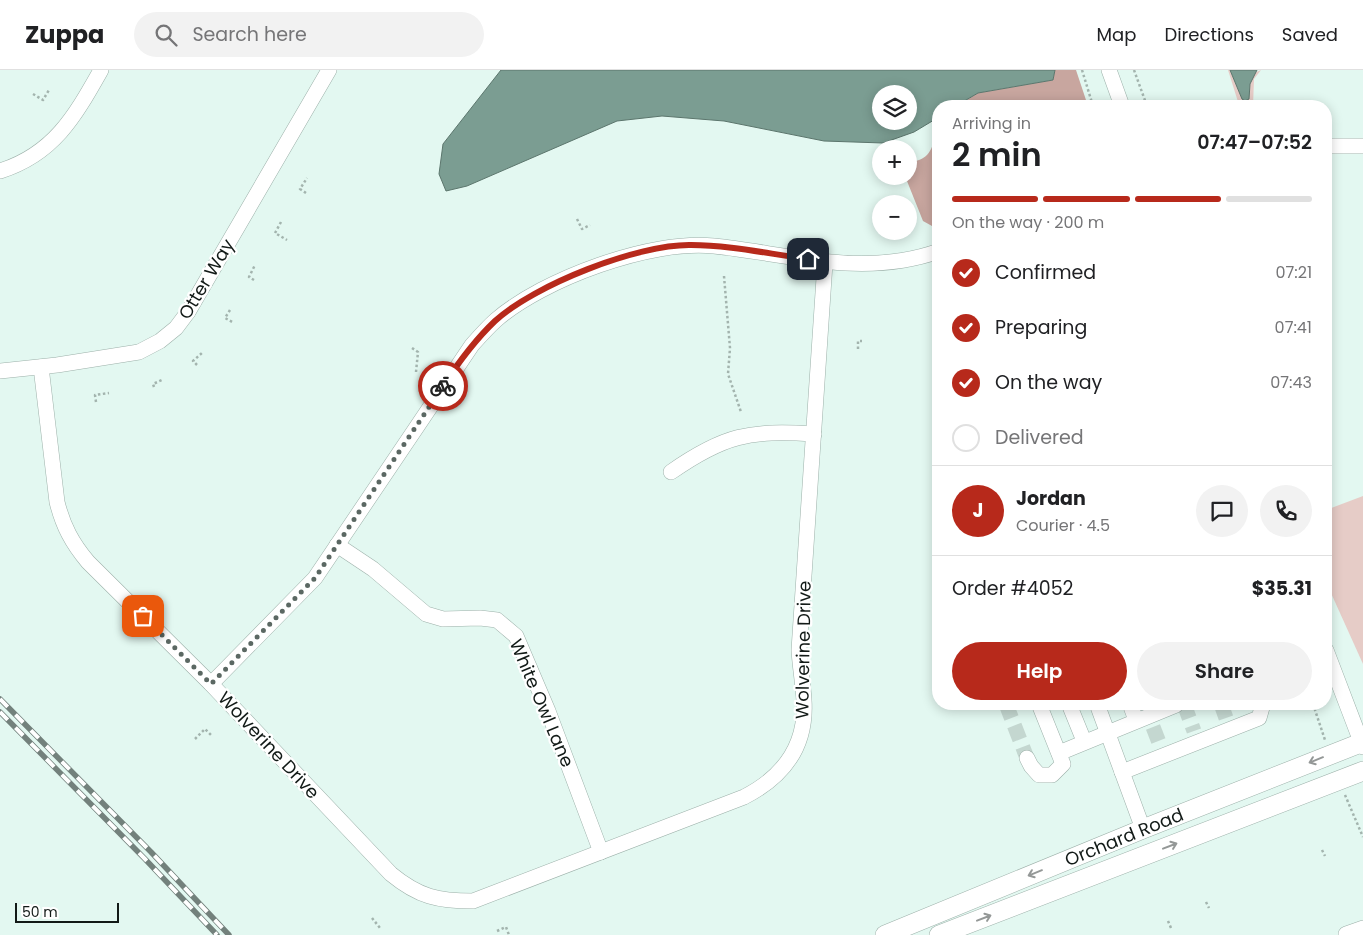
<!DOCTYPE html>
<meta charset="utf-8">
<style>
body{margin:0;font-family:Poppins,sans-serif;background:#f2f2f2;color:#202124;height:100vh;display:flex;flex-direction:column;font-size:19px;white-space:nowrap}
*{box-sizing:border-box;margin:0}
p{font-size:16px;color:#757577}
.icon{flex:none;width:28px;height:28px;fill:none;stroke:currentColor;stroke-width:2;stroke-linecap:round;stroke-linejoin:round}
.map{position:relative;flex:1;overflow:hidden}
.drawer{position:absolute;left:932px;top:30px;width:400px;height:610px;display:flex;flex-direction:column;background:#fff;border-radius:20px;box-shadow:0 2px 12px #0003}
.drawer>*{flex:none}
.fabs{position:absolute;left:872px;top:15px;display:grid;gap:10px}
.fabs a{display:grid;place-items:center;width:45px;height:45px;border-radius:50%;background:#fff;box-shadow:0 2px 12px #0003;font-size:25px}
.scale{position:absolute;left:15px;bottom:12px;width:104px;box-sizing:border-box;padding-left:5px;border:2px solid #121a17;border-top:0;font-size:14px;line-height:18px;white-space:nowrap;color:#121a17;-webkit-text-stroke:4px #fff;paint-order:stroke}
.pin{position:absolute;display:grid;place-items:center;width:42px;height:42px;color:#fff;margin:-21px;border-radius:10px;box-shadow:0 2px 8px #0006}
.courier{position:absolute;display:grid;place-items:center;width:50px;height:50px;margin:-25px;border:4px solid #b7291b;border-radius:50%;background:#fff;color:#222;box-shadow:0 1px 6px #0007}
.overview em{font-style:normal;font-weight:600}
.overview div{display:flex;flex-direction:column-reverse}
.overview{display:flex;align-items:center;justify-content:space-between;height:85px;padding:0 20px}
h1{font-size:32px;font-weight:600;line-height:38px}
.bar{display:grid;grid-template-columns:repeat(4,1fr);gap:8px 5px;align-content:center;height:60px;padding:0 20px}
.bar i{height:6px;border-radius:4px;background:#e0e0e0}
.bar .on{background:#b7291b}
.bar p{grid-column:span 4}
.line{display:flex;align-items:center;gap:12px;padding:0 20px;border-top:1px solid #e0e0e0}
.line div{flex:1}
.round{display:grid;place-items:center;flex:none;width:52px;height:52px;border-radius:26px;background:#f2f2f2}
ol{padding:0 20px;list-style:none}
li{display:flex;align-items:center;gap:15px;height:55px}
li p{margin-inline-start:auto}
li .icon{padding:5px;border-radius:50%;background:#b7291b;color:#fff;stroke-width:4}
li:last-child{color:#757577}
li i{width:28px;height:28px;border:2px solid #e0e0e0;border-radius:50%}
.primary-button{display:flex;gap:10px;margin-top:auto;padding:10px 20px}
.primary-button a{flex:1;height:58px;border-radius:30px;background:#b7291b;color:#fff;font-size:20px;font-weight:600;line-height:58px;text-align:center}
.primary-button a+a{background:#f2f2f2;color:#202124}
header{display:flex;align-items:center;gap:30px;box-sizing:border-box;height:70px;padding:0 25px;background:#fff;border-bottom:1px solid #e0e0e0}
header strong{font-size:24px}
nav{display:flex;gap:28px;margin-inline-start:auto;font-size:18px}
.search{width:350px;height:45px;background:#f2f2f2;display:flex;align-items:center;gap:12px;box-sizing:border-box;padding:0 18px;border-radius:28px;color:#757577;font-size:19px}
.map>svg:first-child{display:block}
</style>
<header>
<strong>Zuppa</strong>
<div class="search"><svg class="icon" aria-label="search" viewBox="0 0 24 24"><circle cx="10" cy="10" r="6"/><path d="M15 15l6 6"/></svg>Search here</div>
<nav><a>Map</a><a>Directions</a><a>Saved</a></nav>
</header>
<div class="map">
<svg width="1363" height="865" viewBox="0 0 1363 865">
<rect width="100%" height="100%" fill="#e3f8f1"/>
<!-- green -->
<g fill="#e6ccc7">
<path d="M1228,0H1230L1242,29H1249L1250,14L1254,3L1261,0L1254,9L1253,36L1239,35Z"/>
<path d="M1363,426V594L1326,512V440Z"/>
</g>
<!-- forest -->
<g fill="#c8a69f">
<path d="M1055,0H1076L1088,36H968L967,30L978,23L1053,10Z"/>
<path d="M939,65V154L932,156L923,151L905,106H909V92C926,91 932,82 935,66Z"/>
</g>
<!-- water -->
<g fill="#7b9d92" stroke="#5c766d" fill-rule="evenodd">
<path d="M501,0H1055L1053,10L978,23L956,36H939V47L914,62L883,73L824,71L724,51L662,46L617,51L467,116L446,121L439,104L443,74ZM881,24H909V51H881Z"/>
<path d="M1230,0H1257L1250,14L1249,29L1245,31L1242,29Z"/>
</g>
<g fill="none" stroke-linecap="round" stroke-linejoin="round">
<!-- minor-tunnel -->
<g stroke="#c4d7d0" stroke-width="15" stroke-dasharray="15 8" stroke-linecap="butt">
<path d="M1006,634L1027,688"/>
<path d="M1184,634L1194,661"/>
<path d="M1221,634L1226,648"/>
<path d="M1153,657L1160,675"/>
</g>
<!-- minor casing -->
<g stroke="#9cb0a9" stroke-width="16">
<g id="minor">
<path d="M1109,0L1122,36"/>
<path d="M1326,76H1363"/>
<path d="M0,101C54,84 75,46 101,0"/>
<path d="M41,297L57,432C63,456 72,473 88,492L211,614L391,804C419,827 438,831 473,831L744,727C783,707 807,676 804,630C803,613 800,597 799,580L825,193"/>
<path d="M0,301L57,295L139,282L160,271L176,258L188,242L329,0"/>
<path d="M671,402C724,365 749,360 814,364"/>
<path d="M337,475L373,499L426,544L443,549L480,548L497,550L516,566L548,641L601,782"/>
<path d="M1326,580L1363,677"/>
<path d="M211,614L315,508L472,275C480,266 488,257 496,250C543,209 652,169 714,176C789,184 864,208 939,181"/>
<path d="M1069,634L1084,671"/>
<path d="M1097,634L1143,759"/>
<path d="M1130,634L1136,650"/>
<path d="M1059,683L1176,635"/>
<path d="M1027,688L1031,696L1039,705H1052L1063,694L1039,634"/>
<path d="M1122,702L1259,648L1263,634"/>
<path d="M1346,864L1363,858"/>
</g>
</g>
<!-- major casing -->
<g stroke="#9cb0a9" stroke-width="20">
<g id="major">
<path d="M885,865L1143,759L1363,672"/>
<path d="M939,865L1363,701"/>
</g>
</g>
<!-- path -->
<g stroke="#a3b4ae" stroke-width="2.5" stroke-dasharray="2.5 2.5" stroke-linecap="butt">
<path d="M1082,0L1093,36"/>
<path d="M1134,0L1147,36"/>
<path d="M33,24L43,30L49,20"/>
<path d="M306,123L300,119L307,108"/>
<path d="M577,149L582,159L590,155"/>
<path d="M281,152L275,163L287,170"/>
<path d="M724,206L730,278L728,304L741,342"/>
<path d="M254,210L249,207L255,195"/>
<path d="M230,240L225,248L234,253"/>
<path d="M412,278L418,282L416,302"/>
<path d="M858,279V271H862"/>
<path d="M197,295L193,291L203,282"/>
<path d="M154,317L153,314L162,310"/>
<path d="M96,332L95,325L109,323"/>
<path d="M1313,634L1325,670"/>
<path d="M195,669L205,659L212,666"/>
<path d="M1345,725L1363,767"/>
<path d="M1322,780L1325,786"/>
<path d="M1206,832L1209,838"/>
<path d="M372,848L380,858"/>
<path d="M1168,851L1171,858"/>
<path d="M497,861L506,857L509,865"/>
</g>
<!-- minor -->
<use href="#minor" stroke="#fff" stroke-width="15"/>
<!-- major -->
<use href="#major" stroke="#fff" stroke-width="19"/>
<!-- rail casing -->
<g stroke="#73817c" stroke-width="5.5">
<g id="rail">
<path d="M0,629L151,782L229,865"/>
<path d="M0,642L145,789L217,865"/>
</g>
</g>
<!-- rail -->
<use href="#rail" stroke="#fff" stroke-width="4" stroke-dasharray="11" stroke-linecap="butt"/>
</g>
<!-- one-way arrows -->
<defs><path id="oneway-shaft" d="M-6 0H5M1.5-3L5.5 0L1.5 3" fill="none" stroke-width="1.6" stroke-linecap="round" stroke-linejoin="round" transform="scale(1.25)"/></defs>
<g stroke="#949897">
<use href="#oneway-shaft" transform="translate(1316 690) rotate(158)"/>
<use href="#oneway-shaft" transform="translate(1170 776) rotate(-21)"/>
<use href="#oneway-shaft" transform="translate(1035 803) rotate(158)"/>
<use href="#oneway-shaft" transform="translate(984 848) rotate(-21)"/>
</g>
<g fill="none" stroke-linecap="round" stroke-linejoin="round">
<!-- done -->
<path stroke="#5b6863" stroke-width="5" stroke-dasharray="0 9" d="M143,546L211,614L315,508L443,316"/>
<!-- route -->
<path stroke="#b7291b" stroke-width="6" d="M443,316C458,293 475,270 495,251C534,215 638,174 691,175C730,175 769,184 808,189"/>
</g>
<g text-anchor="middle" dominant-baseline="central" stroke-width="4.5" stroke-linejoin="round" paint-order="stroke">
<!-- street labels -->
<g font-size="18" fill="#121a17" stroke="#fff">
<text transform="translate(206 209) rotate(-59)">Otter Way</text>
<text transform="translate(803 580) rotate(-89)">Wolverine Drive</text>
<text transform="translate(542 633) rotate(67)">White Owl Lane</text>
<text transform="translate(269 675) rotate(47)">Wolverine Drive</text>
<text transform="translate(1124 767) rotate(-22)">Orchard Road</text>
</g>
</g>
</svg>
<div class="fabs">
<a><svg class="icon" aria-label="layers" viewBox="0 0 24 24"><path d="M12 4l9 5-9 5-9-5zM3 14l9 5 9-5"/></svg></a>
<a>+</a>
<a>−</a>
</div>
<div class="scale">50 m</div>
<div class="pin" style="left:143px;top:546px;background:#ea580c"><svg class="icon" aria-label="bag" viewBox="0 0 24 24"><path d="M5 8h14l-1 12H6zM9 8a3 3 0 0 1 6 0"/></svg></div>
<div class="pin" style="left:808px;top:189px;background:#1f2937"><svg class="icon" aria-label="home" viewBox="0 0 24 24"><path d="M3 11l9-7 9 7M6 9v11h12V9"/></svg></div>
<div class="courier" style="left:443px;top:316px"><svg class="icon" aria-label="bike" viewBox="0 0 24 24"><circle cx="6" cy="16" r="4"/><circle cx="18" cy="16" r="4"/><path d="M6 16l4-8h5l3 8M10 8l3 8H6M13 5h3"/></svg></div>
<section class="drawer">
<div class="overview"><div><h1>2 min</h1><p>Arriving in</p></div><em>07:47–07:52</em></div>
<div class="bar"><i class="on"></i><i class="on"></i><i class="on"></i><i></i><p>On the way · 200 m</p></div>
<ol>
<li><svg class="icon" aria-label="check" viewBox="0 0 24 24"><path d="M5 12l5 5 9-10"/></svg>Confirmed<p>07:21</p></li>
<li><svg class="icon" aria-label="check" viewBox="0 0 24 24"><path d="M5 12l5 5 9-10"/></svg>Preparing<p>07:41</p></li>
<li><svg class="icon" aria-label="check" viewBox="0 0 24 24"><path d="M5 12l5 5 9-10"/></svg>On the way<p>07:43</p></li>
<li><i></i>Delivered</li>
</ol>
<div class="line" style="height:90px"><b class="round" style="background:#b7291b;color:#fff">J</b><div><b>Jordan</b><p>Courier · 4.5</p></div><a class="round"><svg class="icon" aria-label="chat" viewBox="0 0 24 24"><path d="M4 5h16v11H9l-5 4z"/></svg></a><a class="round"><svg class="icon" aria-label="phone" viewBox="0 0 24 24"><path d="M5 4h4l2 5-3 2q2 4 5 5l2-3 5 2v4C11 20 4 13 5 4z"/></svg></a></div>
<div class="line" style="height:65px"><div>Order #4052</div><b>$35.31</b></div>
<div class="primary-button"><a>Help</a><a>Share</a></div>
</section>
</div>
